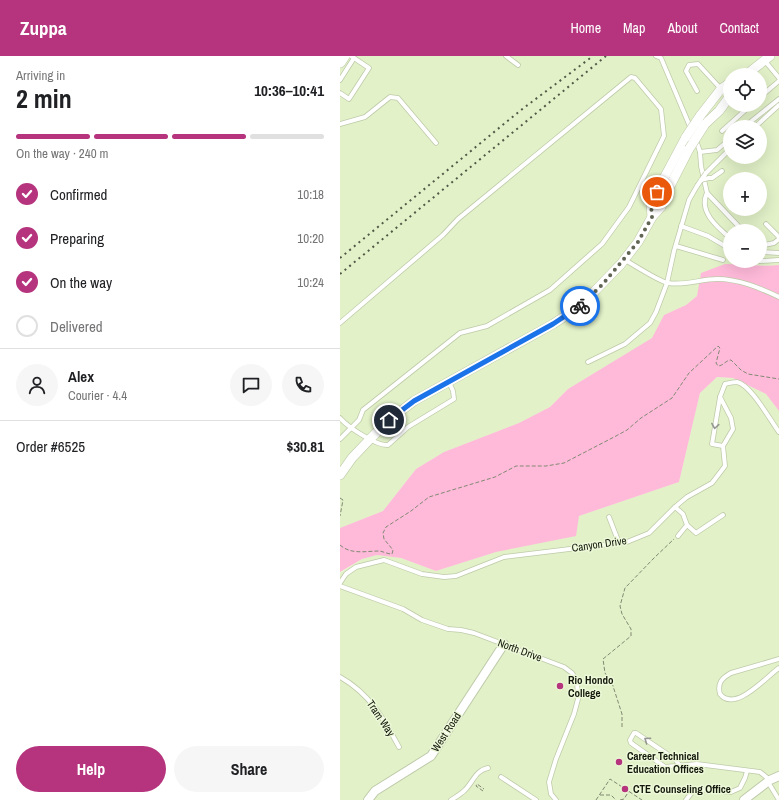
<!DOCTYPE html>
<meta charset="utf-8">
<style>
body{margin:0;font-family:"Archivo Narrow",sans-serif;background:#f6f6f6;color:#202124;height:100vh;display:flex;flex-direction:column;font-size:15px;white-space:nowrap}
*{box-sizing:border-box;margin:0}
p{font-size:13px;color:#757577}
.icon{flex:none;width:22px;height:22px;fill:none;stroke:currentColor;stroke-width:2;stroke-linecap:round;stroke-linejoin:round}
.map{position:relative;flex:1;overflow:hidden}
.drawer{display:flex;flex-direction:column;background:#fff;width:340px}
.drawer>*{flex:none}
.buttons{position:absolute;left:383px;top:12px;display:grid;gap:8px}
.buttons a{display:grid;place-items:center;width:44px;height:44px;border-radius:50%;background:#fff;box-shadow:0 4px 16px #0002;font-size:20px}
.pin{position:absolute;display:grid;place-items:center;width:34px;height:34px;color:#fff;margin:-17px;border:2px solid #fff;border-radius:50%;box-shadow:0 1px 4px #0007}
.courier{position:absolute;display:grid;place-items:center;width:40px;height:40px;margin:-20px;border:3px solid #1a73e8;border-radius:50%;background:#fff;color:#222;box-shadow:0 1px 5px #0007}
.summary em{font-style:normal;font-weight:700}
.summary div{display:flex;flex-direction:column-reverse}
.summary{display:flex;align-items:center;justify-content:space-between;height:68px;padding:0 16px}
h1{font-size:26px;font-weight:700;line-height:30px}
.bar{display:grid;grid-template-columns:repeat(4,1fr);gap:6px 4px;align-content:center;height:48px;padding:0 16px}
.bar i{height:5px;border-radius:3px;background:#e0e0e0}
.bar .current{background:#b5347d}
.bar p{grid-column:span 4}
.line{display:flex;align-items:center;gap:10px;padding:0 16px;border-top:1px solid #e0e0e0}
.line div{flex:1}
.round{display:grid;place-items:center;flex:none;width:42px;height:42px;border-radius:21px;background:#f6f6f6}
ol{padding:0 16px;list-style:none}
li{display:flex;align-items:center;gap:12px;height:44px}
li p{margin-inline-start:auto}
li .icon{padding:4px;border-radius:50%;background:#b5347d;color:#fff;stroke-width:4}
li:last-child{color:#757577}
li i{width:22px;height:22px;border:2px solid #e0e0e0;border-radius:50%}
.primary-button{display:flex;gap:8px;margin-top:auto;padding:8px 16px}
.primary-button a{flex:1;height:46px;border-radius:24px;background:#b5347d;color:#fff;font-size:16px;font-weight:700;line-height:46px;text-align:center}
.primary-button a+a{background:#f6f6f6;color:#202124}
header{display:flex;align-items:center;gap:24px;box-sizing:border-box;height:56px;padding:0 20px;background:#b5347d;color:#fff}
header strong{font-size:19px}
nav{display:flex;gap:22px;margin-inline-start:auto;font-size:14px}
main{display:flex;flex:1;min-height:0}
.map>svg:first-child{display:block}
</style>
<header>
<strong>Zuppa</strong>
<nav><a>Home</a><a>Map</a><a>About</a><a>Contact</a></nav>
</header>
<main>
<section class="drawer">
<div class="summary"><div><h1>2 min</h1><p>Arriving in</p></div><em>10:36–10:41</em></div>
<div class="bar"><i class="current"></i><i class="current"></i><i class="current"></i><i></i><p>On the way · 240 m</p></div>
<ol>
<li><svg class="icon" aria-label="check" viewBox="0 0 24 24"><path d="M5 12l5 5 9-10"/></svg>Confirmed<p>10:18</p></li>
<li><svg class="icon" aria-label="check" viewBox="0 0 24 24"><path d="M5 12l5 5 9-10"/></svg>Preparing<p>10:20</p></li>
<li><svg class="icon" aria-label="check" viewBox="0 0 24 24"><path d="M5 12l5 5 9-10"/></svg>On the way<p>10:24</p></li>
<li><i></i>Delivered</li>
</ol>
<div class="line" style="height:72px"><a class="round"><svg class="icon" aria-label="person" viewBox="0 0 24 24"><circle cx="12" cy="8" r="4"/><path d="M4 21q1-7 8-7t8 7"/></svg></a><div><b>Alex</b><p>Courier · 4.4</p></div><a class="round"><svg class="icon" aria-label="chat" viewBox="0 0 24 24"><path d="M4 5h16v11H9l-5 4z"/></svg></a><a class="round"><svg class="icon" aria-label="phone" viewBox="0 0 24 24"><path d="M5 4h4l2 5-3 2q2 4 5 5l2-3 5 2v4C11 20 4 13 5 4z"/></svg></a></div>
<div class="line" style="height:52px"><div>Order #6525</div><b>$30.81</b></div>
<div class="primary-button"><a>Help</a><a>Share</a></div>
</section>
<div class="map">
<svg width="439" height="744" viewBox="0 0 439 744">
<rect width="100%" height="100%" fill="#ecf8d7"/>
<!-- built -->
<g fill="#e2f1c8" fill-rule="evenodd">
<path d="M0,0H439V209L427,210L409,208L359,233L357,240L346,249L324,259L313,282L228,333L210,351L179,367L104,396L76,413L43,455L0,472ZM390,19H420V49H390ZM390,71H420V101H390ZM390,123H420V153H390ZM390,175H420V205H390Z"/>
<path d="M377,321L393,322L426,338L439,355V744H0V517L22,503L37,499L61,502L96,515L156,496L239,460L339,426L360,337Z"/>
</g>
<!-- green -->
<path fill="#ffbada" d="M385,208C403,208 421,211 439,209V355L426,338L393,322L377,321L360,337L339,426L239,460L236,480L156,496L96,515L61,502L37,499L22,503L0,516V472L43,455L76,413L104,396L179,367L210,351L228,333L312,282L324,259L346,249L357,240L361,217Z"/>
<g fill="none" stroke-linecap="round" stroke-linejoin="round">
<!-- service casing -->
<g stroke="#becaa9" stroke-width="5.5">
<g id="service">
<path d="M166,0L178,9"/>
<path d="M316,0L321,2L351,73"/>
<path d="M425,5L439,22"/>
<path d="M0,24L14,2"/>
<path d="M357,35L346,15L349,9L358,8L381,33"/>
<path d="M0,37L9,43L29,12L11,0"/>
<path d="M420,41L439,25"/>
<path d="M0,68L25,61L50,41L58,42L96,87"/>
<path d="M404,71L439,43"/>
<path d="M415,71L439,49"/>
<path d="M382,75L411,49"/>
<path d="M356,84L360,96L361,110L367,137L403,175"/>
<path d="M360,96L377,94L390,83"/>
<path d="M366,117L390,93"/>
<path d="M369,122H372L382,115"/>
<path d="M367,137C358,155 377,171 390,182"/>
<path d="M426,168L439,181"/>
<path d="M341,170L368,180L390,193"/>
<path d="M336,190L383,204"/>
<path d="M420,190L434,187L439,183"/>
<path d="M420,196L439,197"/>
<path d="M285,204C294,209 320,226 328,227C345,230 361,223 377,223C399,223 420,232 439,241"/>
<path d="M420,205L439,204"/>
<path d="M0,267L103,179L118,163L291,21L295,22L321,53L324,80L289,151L262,188L210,234L147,270L120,277L23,354L19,364L0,383"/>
<path d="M248,306L285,288L310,267L316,256L327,227L334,195L349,144L357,130"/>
<path d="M0,362C8,371 36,390 48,389L68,371L114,343L113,335L109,326"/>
<path d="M383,390L372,388L380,341L385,328C389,327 394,326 397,326C411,329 430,364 439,376"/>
<path d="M335,451L343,458L347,469L338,480"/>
<path d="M269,461L279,487"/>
<path d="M347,469L356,477L383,459"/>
<path d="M0,527L6,518L16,511L44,504L82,518L104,521L116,520L164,501L287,486L309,477L335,451L347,441L372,427L385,410L383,390L393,373L391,362L380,341"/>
<path d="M0,530L63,553L82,564L108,573L121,574L134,577L224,611L232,617L237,625L238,643L234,658L216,703L209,726L211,738L216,744"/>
<path d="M439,603L391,617C382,622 377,627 380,638C395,657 426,621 439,612"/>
<path d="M0,621C29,637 44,663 59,691"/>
<path d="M339,709L336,704L296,677H294L290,684L291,687L325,711L357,708L420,716L430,724"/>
<path d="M161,721L196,744"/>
<path d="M428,726L439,744"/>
<path d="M111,744C116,741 121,738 125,734C133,726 136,714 148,712"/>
<path d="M346,744L353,735L358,733L391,736L400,732L405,722L407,715"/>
</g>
</g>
<!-- minor casing -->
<g stroke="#becaa9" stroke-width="10">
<g id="minor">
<path d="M28,744L35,735L91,700L164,588"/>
<path d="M404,744L430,724L439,720"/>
</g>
</g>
<!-- tertiary casing -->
<g stroke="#becaa9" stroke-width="10">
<g id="tertiary">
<path d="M406,19L430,0"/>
<path d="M360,60L381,33L390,27"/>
<path d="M365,68L379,55L390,40"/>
<path d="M312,161L311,148L323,124L346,81"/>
<path d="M0,419L12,402L30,383L49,364L74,345L213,268L236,253L249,241L281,208L298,186L312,161L321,151L327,136L349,93"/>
</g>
</g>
<!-- secondary casing -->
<g stroke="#becaa9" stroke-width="12">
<path id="secondary" d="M0,6L4,0"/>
</g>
<!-- path -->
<g stroke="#818973" stroke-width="1" stroke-dasharray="4 2" stroke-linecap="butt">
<path d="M0,442L3,444L0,460"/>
<path d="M0,489C11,499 26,495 40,495C44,496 48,498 52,498L53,494L44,483L43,477L46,471L71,455L89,441L155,421L176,410H206L224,407L276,380L287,374L301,362L332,342L349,317L378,290L380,292L376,307L378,310C383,310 386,304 391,304L401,314L408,318L439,323"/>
<path d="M282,671V658L272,627L265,617L263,603L291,580V573L282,558L280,550L285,532L314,502L334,483"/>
<path d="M143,735L136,730L137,728L144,733"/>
<path d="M260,739H271L276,744"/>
<path d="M256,744L270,723L302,744"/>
<path d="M280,744L284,743L289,735"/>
</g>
<!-- service -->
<use href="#service" stroke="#fff" stroke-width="4"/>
<!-- minor -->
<use href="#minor" stroke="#fff" stroke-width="8"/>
<!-- tertiary -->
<use href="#tertiary" stroke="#fff" stroke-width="9"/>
<!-- secondary -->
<use href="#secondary" stroke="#fff" stroke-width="11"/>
<!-- rail -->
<g stroke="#525947" stroke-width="2" stroke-dasharray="2 4" stroke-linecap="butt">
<path d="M0,202L181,54L253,0"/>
<path d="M0,218L266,0"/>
</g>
<!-- service-bridge casing -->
<g stroke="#becaa9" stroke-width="5.5" stroke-linecap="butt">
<g id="service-bridge">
<path d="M361,124L369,122"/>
<path d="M357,130L366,117"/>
</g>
</g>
<!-- tertiary-bridge casing -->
<g stroke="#becaa9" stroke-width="10" stroke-linecap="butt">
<g id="tertiary-bridge">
<path d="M346,81L360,60"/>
<path d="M349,93L365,68"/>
</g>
</g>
<!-- service-bridge -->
<use href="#service-bridge" stroke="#fff" stroke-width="4"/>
<!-- tertiary-bridge -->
<use href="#tertiary-bridge" stroke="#fff" stroke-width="9"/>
</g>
<!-- one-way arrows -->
<defs><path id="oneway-chevron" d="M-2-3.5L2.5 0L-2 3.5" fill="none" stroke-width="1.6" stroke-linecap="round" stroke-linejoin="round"/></defs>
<g stroke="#959792">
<use href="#oneway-chevron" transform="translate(375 370) rotate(99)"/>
<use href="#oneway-chevron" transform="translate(307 684) rotate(-145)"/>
</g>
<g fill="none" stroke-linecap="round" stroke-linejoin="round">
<!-- done -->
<path stroke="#606653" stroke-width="4" stroke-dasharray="0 7.2" d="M240,250L262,229L298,186L312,161L311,148L317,136"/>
<!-- route -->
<path stroke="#1a73e8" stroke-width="5" d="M49,364L74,345L213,268L240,250"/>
</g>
<!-- markers -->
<g fill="#b5347d" stroke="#ecf8d7" stroke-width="1.5">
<circle cx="220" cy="630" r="4"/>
<circle cx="279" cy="706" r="4"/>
<circle cx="285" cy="733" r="4"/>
</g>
<g text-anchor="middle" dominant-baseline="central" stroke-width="3" stroke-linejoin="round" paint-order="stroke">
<!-- street labels -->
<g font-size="11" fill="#14180c" stroke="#ecf8d7">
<text transform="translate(259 488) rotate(-8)">Canyon Drive</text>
<text transform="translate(180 594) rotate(20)">North Drive</text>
<text transform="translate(41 662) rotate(56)">Tram Way</text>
<text transform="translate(106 676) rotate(-57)">West Road</text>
</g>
<!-- poi labels -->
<g font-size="11" font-weight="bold" fill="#14180c" stroke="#ecf8d7" text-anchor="start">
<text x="228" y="624">Rio Hondo<tspan x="228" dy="13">College</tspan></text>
<text x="287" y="700">Career Technical<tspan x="287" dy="13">Education Offices</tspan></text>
<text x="293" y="733">CTE Counseling Office</text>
</g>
</g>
</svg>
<div class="buttons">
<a><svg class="icon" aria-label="locate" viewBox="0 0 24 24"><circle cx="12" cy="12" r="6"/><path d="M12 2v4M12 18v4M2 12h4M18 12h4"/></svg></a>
<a><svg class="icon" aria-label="layers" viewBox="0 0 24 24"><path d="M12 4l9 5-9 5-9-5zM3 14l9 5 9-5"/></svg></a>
<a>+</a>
<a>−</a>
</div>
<div class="pin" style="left:317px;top:136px;background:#ea580c"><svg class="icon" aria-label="bag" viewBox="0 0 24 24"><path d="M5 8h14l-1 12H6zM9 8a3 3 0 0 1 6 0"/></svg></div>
<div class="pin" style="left:49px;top:364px;background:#1f2937"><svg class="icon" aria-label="home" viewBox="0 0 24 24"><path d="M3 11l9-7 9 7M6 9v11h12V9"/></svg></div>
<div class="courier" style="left:240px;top:250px"><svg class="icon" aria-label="bike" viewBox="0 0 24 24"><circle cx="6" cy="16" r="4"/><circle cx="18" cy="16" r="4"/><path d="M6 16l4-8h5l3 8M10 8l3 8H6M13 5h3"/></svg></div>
</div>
</main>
